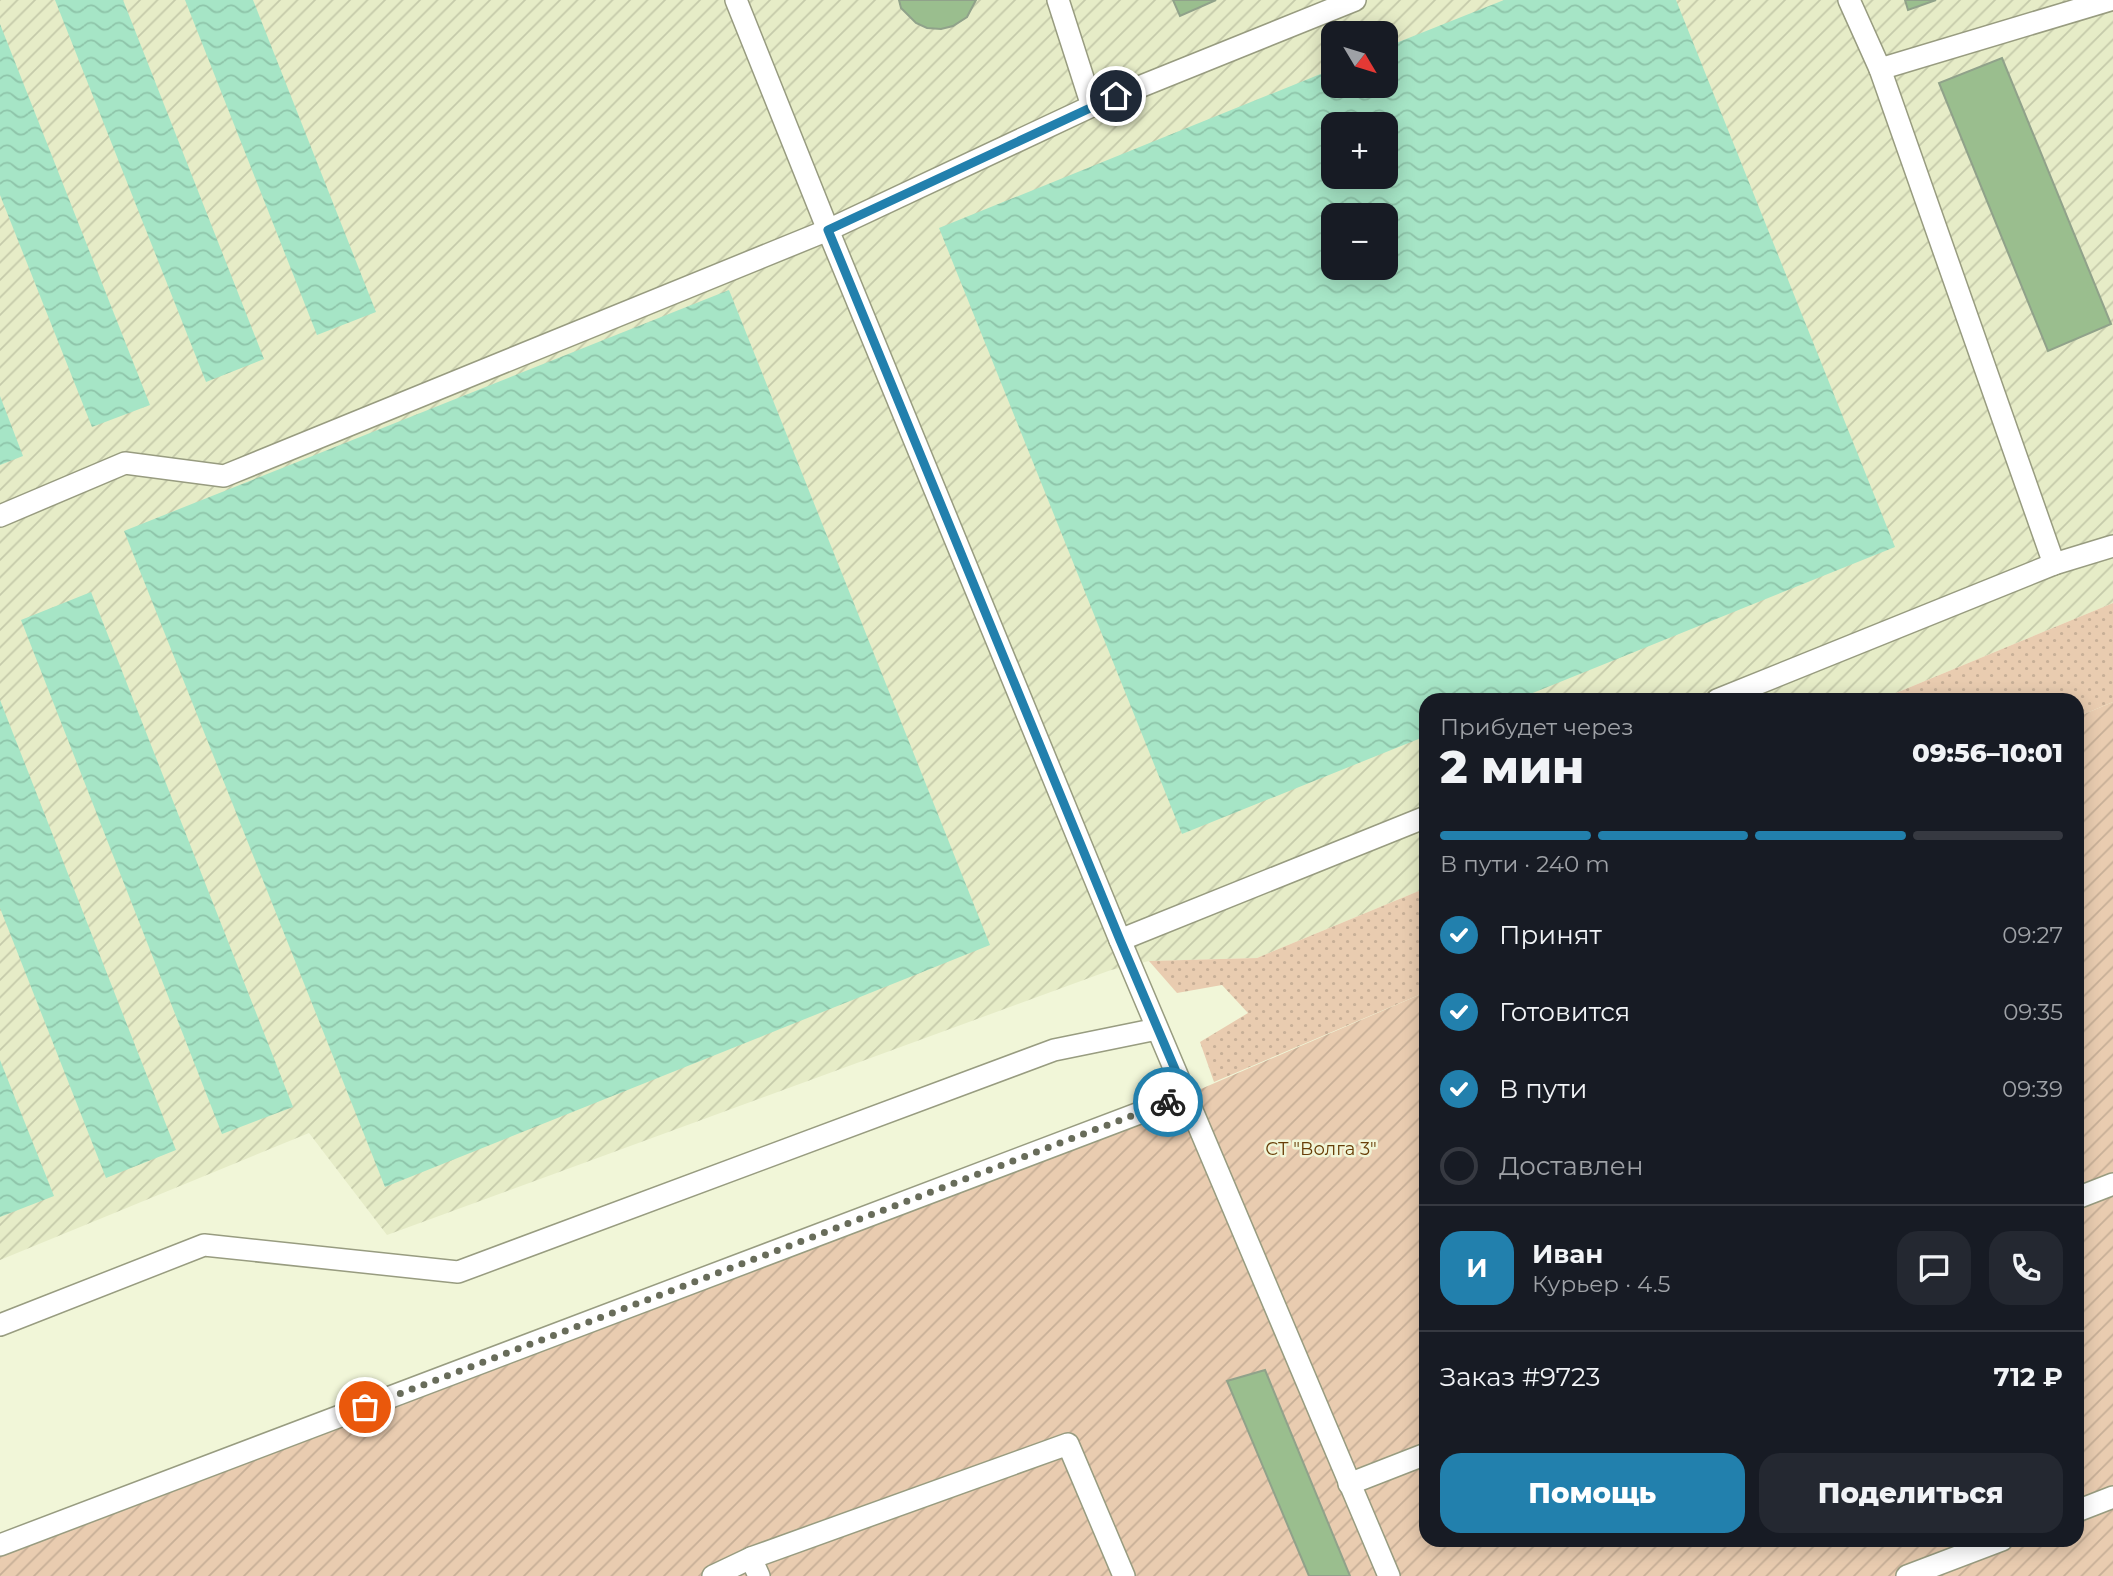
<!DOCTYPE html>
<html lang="ru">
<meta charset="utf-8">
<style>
body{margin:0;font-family:Montserrat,sans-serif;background:#242831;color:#f1f3f6;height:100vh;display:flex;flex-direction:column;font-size:26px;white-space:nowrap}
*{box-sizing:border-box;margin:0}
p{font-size:23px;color:#9ea1a6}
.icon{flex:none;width:38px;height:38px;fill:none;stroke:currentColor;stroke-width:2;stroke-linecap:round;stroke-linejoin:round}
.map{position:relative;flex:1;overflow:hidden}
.drawer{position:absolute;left:1419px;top:693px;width:665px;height:854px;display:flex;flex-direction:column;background:#171b24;border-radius:21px;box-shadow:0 4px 18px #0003}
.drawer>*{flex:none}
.needle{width:46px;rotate:128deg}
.controls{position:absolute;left:1321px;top:21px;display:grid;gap:14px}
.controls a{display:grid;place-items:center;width:77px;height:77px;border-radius:14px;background:#171b24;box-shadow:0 4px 18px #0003;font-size:35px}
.pin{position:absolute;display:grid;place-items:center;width:60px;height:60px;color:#fff;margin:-30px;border:4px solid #fff;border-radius:50%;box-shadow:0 2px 7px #0007}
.courier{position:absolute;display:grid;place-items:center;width:70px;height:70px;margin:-35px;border:5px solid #2280ad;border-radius:50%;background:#fff;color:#222;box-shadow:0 2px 9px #0007}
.overview em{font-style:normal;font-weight:800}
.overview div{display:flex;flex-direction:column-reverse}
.overview{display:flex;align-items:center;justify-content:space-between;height:119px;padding:0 21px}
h1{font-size:46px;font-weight:800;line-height:52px}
.bar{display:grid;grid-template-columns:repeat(4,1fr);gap:10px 7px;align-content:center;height:84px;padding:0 21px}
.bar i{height:9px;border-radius:5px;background:#363941}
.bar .selected{background:#2280ad}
.bar p{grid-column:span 4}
.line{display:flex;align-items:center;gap:18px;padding:0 21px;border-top:2px solid #363941}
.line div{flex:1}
.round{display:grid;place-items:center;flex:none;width:74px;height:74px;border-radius:21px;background:#242831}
ol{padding:0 21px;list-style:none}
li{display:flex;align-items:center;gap:21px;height:77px}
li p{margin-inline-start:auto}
li .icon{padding:7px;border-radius:50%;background:#2280ad;color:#fff;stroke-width:4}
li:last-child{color:#9ea1a6}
li i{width:38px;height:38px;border:4px solid #363941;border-radius:50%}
.cta{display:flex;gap:14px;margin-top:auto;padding:14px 21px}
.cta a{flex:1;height:80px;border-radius:21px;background:#2280ad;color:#fff;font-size:28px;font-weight:800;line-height:80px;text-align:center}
.cta a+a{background:#242831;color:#f1f3f6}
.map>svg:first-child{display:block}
</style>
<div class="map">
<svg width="2113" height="1576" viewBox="0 0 2113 1576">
<defs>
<pattern id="industrial-furrows" width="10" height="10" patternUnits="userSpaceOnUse" patternTransform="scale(1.75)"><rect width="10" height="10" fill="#e6ecc7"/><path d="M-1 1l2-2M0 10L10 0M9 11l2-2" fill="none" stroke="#c5caaa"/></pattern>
<pattern id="grass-dots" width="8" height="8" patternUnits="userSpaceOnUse" patternTransform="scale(1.75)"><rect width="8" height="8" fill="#e9ccb0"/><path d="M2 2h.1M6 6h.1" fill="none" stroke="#c7af97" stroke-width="1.8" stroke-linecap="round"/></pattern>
<pattern id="garden-furrows" width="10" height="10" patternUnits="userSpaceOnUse" patternTransform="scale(1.75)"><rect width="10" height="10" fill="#e9ccb0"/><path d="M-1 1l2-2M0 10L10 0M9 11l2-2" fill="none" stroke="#c7af97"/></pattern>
<pattern id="water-waves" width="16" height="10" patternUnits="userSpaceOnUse" patternTransform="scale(1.75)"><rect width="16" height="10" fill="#a6e5c6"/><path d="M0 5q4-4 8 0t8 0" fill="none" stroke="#8ec4a9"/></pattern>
</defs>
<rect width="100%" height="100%" fill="#f1f6d8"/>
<!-- industrial -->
<path fill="url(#industrial-furrows)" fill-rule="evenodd" d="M0,0H2113V603L1879,700H1426V888L1257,958L1149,961L1111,970L387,1235L309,1133L0,1260ZM1334,33H1386V86H1334ZM1334,124H1386V177H1334ZM1334,215H1386V268H1334Z"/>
<!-- grass -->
<g fill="url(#grass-dots)">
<path d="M2113,603V702L2077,717V700H1879Z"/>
<path d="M1426,888V992L1214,1082L1200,1042L1248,1013L1222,985L1177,993L1149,961L1257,958Z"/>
</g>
<!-- garden -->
<path fill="url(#garden-furrows)" d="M2113,702V1576H0V1545L1187,1095L1426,992V1540H2077V717Z"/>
<!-- water -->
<g fill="url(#water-waves)" fill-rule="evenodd">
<path d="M55,0H123L264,359L206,382Z"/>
<path d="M185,0H253L376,312L317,335Z"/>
<path d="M1504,0H1676L1895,547L1515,700H1426V736L1182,834L939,228L1333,69L1334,86H1386V47ZM1334,124H1386V177H1334ZM1386,215V268H1334V215Z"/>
<path d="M0,24L150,405L92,427L0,195Z"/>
<path d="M729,290L990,945L385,1187L124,531Z"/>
<path d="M0,396L23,456L0,465Z"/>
<path d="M91,592L293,1107L222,1134L21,620Z"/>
<path d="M0,700L176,1150L106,1178L0,908Z"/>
<path d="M0,1060L54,1196L0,1217Z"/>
</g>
<!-- building -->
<g fill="#9abe8e" stroke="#90a28a" stroke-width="2">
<path d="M899,0H976L967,17L953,26L941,29L927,28L916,23L901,8Z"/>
<path d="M1173,0H1216L1180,16Z"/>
<path d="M1905,0H1936L1908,10Z"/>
<path d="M2002,58L2111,324L2048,351L1939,83Z"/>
<path d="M1265,1370L1350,1576H1309L1227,1381Z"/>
</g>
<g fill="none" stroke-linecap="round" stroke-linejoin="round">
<!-- lane casing -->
<g stroke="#989c80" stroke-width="24">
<g id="lane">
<path d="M736,0L828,230L1120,940L1389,1576"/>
<path d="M1058,0L1092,106"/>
<path d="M1849,0L1880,69L2110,0"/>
<path d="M1880,69L2054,564"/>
<path d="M0,516L125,463L224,476L828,230L1092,106L1355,0"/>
<path d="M1717,700L2054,564L2113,546"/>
<path d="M1120,940L1426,817"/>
<path d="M2077,1198L2113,1184"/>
<path d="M0,1325L204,1245L458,1272L1054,1050L1157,1029"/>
<path d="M1349,1484L1426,1454"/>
<path d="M2077,1511L2113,1497"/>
<path d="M0,1545L1187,1095"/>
<path d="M713,1576L751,1558"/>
<path d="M759,1576L751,1558L1068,1444L1124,1576"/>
<path d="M1907,1576L2002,1540"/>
</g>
</g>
<!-- lane -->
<use href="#lane" stroke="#fff" stroke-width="21"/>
</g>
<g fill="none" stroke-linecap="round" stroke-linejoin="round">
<!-- done -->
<path stroke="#686c5a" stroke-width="7" stroke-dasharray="0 12.6" d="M365,1407L1168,1102"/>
<!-- route -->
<path stroke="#2280ad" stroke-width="9" d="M1116,96L828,230L1120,940L1186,1095L1168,1102"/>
</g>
<g text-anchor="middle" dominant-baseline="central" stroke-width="5" stroke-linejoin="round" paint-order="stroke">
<!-- park labels -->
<g font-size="18" fill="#673d06" stroke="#f1f6d8">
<text x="1321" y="1149">СТ "Волга 3"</text>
</g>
</g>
</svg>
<div class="controls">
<a><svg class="needle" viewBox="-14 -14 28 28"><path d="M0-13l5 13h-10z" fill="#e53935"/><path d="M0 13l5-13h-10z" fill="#9ea1a6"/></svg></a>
<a>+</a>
<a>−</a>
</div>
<div class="pin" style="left:365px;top:1407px;background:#ea580c"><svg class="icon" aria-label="bag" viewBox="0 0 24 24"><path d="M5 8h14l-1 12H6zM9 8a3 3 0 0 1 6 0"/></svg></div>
<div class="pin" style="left:1116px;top:96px;background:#1f2937"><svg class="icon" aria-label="home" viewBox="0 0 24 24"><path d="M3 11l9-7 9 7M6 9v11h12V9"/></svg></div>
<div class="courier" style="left:1168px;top:1102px"><svg class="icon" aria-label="bike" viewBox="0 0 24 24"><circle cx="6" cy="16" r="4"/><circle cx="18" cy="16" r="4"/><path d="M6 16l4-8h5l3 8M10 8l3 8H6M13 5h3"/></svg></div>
<section class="drawer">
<div class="overview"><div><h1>2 мин</h1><p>Прибудет через</p></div><em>09:56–10:01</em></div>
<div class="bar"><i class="selected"></i><i class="selected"></i><i class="selected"></i><i></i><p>В пути · 240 m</p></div>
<ol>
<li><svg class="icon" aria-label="check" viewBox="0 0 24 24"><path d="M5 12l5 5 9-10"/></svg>Принят<p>09:27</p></li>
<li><svg class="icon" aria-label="check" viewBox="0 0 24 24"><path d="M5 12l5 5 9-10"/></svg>Готовится<p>09:35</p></li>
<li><svg class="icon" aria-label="check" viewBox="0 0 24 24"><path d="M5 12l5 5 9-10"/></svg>В пути<p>09:39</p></li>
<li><i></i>Доставлен</li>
</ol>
<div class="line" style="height:126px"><b class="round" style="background:#2280ad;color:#fff">И</b><div><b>Иван</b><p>Курьер · 4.5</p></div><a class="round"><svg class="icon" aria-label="chat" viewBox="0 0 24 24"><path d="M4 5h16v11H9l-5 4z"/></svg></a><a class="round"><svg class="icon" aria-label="phone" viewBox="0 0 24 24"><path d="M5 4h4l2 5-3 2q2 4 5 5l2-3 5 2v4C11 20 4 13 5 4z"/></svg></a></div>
<div class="line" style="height:91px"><div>Заказ #9723</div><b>712 ₽</b></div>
<div class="cta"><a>Помощь</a><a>Поделиться</a></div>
</section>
</div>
